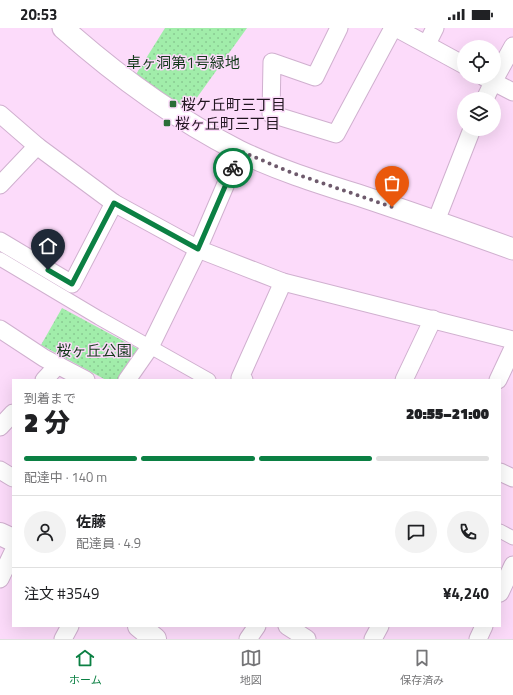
<!DOCTYPE html>
<html lang="ja">
<meta charset="utf-8">
<style>
body{margin:0;font-family:"Titillium Web","Noto Sans JP",sans-serif;background:#f2f2f2;color:#202124;height:100vh;display:flex;flex-direction:column;font-size:15px;white-space:nowrap}
*{box-sizing:border-box;margin:0}
p{font-size:13px;color:#757577}
.icon{flex:none;width:22px;height:22px;fill:none;stroke:currentColor;stroke-width:2;stroke-linecap:round;stroke-linejoin:round}
.map{position:relative;flex:1;overflow:hidden}
.drawer{position:absolute;left:12px;top:351px;width:489px;height:248px;display:flex;flex-direction:column;background:#fff;border-radius:0px;box-shadow:0 4px 16px #0002}
.drawer>*{flex:none}
.tools{position:absolute;left:457px;top:12px;display:grid;gap:8px}
.tools a{display:grid;place-items:center;width:44px;height:44px;border-radius:50%;background:#fff;box-shadow:0 4px 16px #0002;font-size:20px}
.pin{position:absolute;display:grid;place-items:center;width:34px;height:34px;color:#fff;margin:-41px -17px;border-radius:50% 50% 50% 0;rotate:-45deg;box-shadow:0 0 4px #0007}
.pin .icon{rotate:45deg}
.courier{position:absolute;display:grid;place-items:center;width:40px;height:40px;margin:-20px;border:3px solid #0b8043;border-radius:50%;background:#fff;color:#222;box-shadow:0 1px 5px #0007}
.headline em{font-style:normal;font-weight:800}
.headline div{display:flex;flex-direction:column-reverse}
.headline{display:flex;align-items:center;justify-content:space-between;height:68px;padding:0 12px}
h1{font-size:26px;font-weight:800;line-height:30px}
.bar{display:grid;grid-template-columns:repeat(4,1fr);gap:6px 4px;align-content:center;height:48px;padding:0 12px}
.bar i{height:5px;border-radius:3px;background:#e0e0e0}
.bar .selected{background:#0b8043}
.bar p{grid-column:span 4}
.line{display:flex;align-items:center;gap:10px;padding:0 12px;border-top:1px solid #e0e0e0}
.line div{flex:1}
.round{display:grid;place-items:center;flex:none;width:42px;height:42px;border-radius:21px;background:#f2f2f2}
.status{display:flex;justify-content:space-between;align-items:center;height:28px;padding:0 20px;background:#fff;direction:ltr}
.status svg{height:11px;fill:currentColor}
.menu{display:flex;justify-content:space-around;align-items:center;height:56px;border-top:1px solid #e0e0e0;background:#fff;font-size:11px;color:#757577}
.menu a{display:grid;justify-items:center;gap:2px}
.menu .selected{color:#0b8043}
.map>svg:first-child{display:block}
</style>
<div class="status"><b>20:53</b><svg viewBox="0 0 49 12"><path d="M0 12V9h3v3zM5 12V6h3v6zM10 12V3h3v9zM15 12V0h3v12zM26 1h20v11H26zM47 4h2v5h-2z"/></svg></div>
<div class="map">
<svg width="513" height="611" viewBox="0 0 513 611">
<defs>
<pattern id="park-dots" width="8" height="8" patternUnits="userSpaceOnUse"><rect width="8" height="8" fill="#a1edaa"/><path d="M2 2h.1M6 6h.1" fill="none" stroke="#8aca92" stroke-width="1.8" stroke-linecap="round"/></pattern>
</defs>
<rect width="100%" height="100%" fill="#fcdbfa"/>
<!-- park -->
<g fill="url(#park-dots)">
<path d="M165,0H247L188,82L135,48Z"/>
<path d="M62,280L140,322L121,352H106L41,317Z"/>
</g>
<g fill="none" stroke-linecap="round" stroke-linejoin="round">
<!-- pedestrian casing -->
<g stroke="#d0b0cf" stroke-width="15">
<g id="pedestrian">
<path d="M0,231L99,290L209,352"/>
<path d="M500,503L513,510"/>
</g>
</g>
<!-- minor casing -->
<g stroke="#d0b0cf" stroke-width="19">
<g id="minor">
<path d="M339,0L315,49L272,34L271,86L336,106L393,0"/>
<path d="M396,0L464,37"/>
<path d="M427,16L435,0"/>
<path d="M484,49L513,64"/>
<path d="M485,71L493,54L513,18"/>
<path d="M0,86L37,118L114,175L198,221L283,254L513,312"/>
<path d="M0,157L37,118"/>
<path d="M436,193L472,101"/>
<path d="M0,213L72,256L114,175"/>
<path d="M0,301L44,330L86,352"/>
<path d="M44,352L58,337"/>
<path d="M127,352L150,319L198,221L240,123"/>
<path d="M244,352L240,350L283,254"/>
<path d="M404,352L433,291"/>
<path d="M498,352L513,320"/>
<path d="M0,399L13,385"/>
<path d="M0,442L13,450"/>
<path d="M500,444L513,450"/>
<path d="M0,551L13,524"/>
<path d="M500,565L513,537"/>
<path d="M287,598L307,611"/>
<path d="M63,611L70,598"/>
<path d="M248,611L257,598"/>
<path d="M373,611L380,598"/>
<path d="M478,611L484,598"/>
</g>
</g>
<!-- tertiary casing -->
<g stroke="#d0b0cf" stroke-width="23">
<path id="tertiary" d="M63,0C117,48 174,90 239,123C278,142 320,155 361,168C412,185 463,203 513,221"/>
</g>
<!-- secondary casing -->
<g stroke="#d0b0cf" stroke-width="24">
<g id="secondary">
<path d="M0,506L13,512"/>
<path d="M139,598L155,611"/>
</g>
</g>
<!-- pedestrian -->
<use href="#pedestrian" stroke="#fff" stroke-width="13"/>
<!-- minor -->
<use href="#minor" stroke="#fff" stroke-width="17"/>
<!-- tertiary -->
<use href="#tertiary" stroke="#fff" stroke-width="21"/>
<!-- secondary -->
<use href="#secondary" stroke="#fff" stroke-width="22"/>
</g>
<g fill="none" stroke-linecap="round" stroke-linejoin="round">
<!-- done -->
<path stroke="#6e5a6c" stroke-width="4" stroke-dasharray="0 7.2" d="M233,140L240,123L290,144L392,179"/>
<!-- route -->
<path stroke="#0b8043" stroke-width="5" d="M48,242L72,256L114,175L198,221L233,140"/>
</g>
<!-- markers -->
<g fill="#2b6e38" stroke="#fcdbfa" stroke-width="1.5">
<rect x="169" y="72" width="8" height="8" rx="2"/>
<rect x="163" y="91" width="8" height="8" rx="2"/>
</g>
<g text-anchor="middle" dominant-baseline="central" stroke-width="3" stroke-linejoin="round" paint-order="stroke">
<!-- park labels -->
<g font-size="15" fill="#13391a" stroke="#fcdbfa">
<text x="183" y="34">卓ヶ洞第1号緑地</text>
<text x="94" y="322">桜ヶ丘公園</text>
</g>
<!-- poi labels -->
<g font-size="15" fill="#211520" stroke="#fcdbfa" text-anchor="start">
<text x="181" y="76">桜ケ丘町三丁目</text>
<text x="175" y="95">桜ヶ丘町三丁目</text>
</g>
</g>
</svg>
<div class="tools">
<a><svg class="icon" aria-label="locate" viewBox="0 0 24 24"><circle cx="12" cy="12" r="6"/><path d="M12 2v4M12 18v4M2 12h4M18 12h4"/></svg></a>
<a><svg class="icon" aria-label="layers" viewBox="0 0 24 24"><path d="M12 4l9 5-9 5-9-5zM3 14l9 5 9-5"/></svg></a>
</div>
<div class="pin" style="left:392px;top:179px;background:#ea580c"><svg class="icon" aria-label="bag" viewBox="0 0 24 24"><path d="M5 8h14l-1 12H6zM9 8a3 3 0 0 1 6 0"/></svg></div>
<div class="pin" style="left:48px;top:242px;background:#1f2937"><svg class="icon" aria-label="home" viewBox="0 0 24 24"><path d="M3 11l9-7 9 7M6 9v11h12V9"/></svg></div>
<div class="courier" style="left:233px;top:140px"><svg class="icon" aria-label="bike" viewBox="0 0 24 24"><circle cx="6" cy="16" r="4"/><circle cx="18" cy="16" r="4"/><path d="M6 16l4-8h5l3 8M10 8l3 8H6M13 5h3"/></svg></div>
<section class="drawer">
<div class="headline"><div><h1>2 分</h1><p>到着まで</p></div><em>20:55–21:00</em></div>
<div class="bar"><i class="selected"></i><i class="selected"></i><i class="selected"></i><i></i><p>配達中 · 140 m</p></div>
<div class="line" style="height:72px"><a class="round"><svg class="icon" aria-label="person" viewBox="0 0 24 24"><circle cx="12" cy="8" r="4"/><path d="M4 21q1-7 8-7t8 7"/></svg></a><div><b>佐藤</b><p>配達員 · 4.9</p></div><a class="round"><svg class="icon" aria-label="chat" viewBox="0 0 24 24"><path d="M4 5h16v11H9l-5 4z"/></svg></a><a class="round"><svg class="icon" aria-label="phone" viewBox="0 0 24 24"><path d="M5 4h4l2 5-3 2q2 4 5 5l2-3 5 2v4C11 20 4 13 5 4z"/></svg></a></div>
<div class="line" style="height:52px"><div>注文 #3549</div><b>¥4,240</b></div>
</section>
</div>
<nav class="menu">
<a class="selected"><svg class="icon" aria-label="home" viewBox="0 0 24 24"><path d="M3 11l9-7 9 7M6 9v11h12V9"/></svg>ホーム</a>
<a><svg class="icon" aria-label="map" viewBox="0 0 24 24"><path d="M3 6l6-2 6 2 6-2v14l-6 2-6-2-6 2zM9 4v14M15 6v14"/></svg>地図</a>
<a><svg class="icon" aria-label="saved" viewBox="0 0 24 24"><path d="M7 4h10v16l-5-4-5 4z"/></svg>保存済み</a>
</nav>
